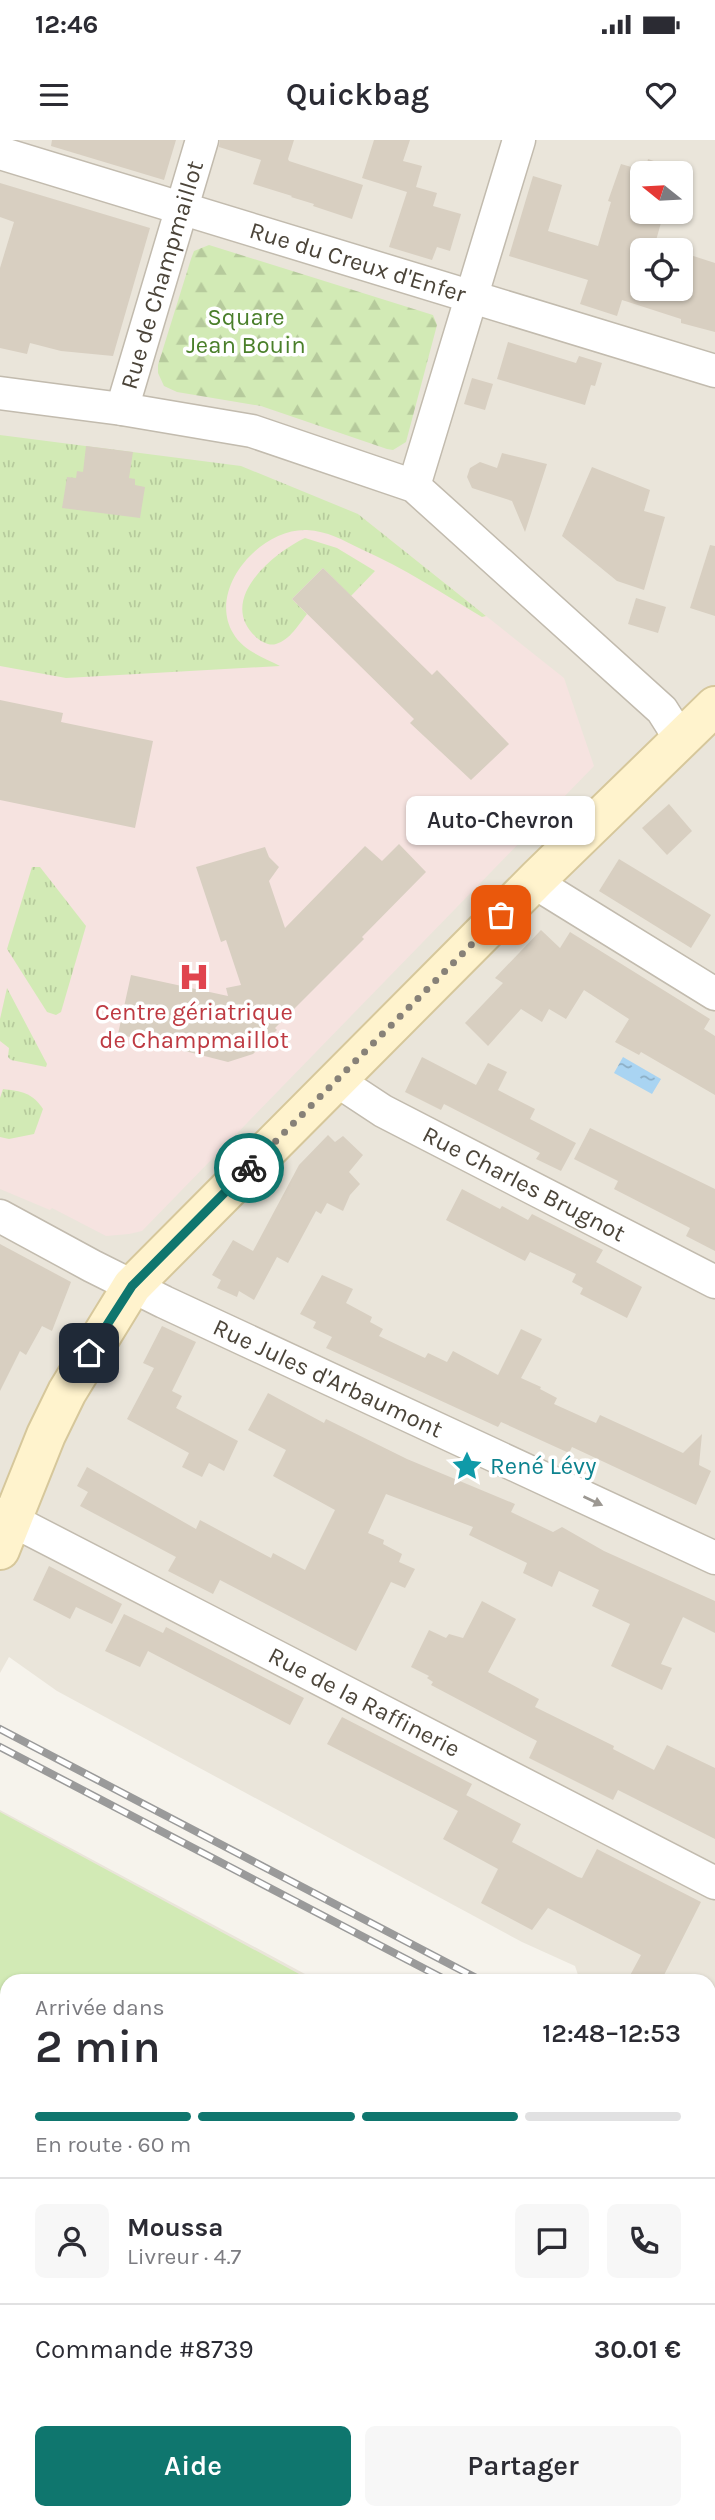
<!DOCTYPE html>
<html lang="fr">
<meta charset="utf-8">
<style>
body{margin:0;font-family:Karla,sans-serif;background:#f7f7f7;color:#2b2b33;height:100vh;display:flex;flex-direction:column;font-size:26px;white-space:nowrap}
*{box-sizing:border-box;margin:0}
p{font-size:23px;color:#7c7c81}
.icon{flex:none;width:38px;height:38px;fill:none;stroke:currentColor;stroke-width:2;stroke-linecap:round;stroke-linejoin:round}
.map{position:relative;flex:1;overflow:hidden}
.sheet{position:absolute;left:0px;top:1834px;width:716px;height:546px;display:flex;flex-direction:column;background:#fff;border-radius:21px 21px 0 0;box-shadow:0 2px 5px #0004}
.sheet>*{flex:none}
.needle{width:46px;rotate:288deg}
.tools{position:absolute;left:630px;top:21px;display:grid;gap:14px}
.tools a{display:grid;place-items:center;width:63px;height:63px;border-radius:10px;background:#fff;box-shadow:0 2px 5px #0004;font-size:35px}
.pin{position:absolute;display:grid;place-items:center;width:60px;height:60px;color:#fff;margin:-30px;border-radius:14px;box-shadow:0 4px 10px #0006}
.courier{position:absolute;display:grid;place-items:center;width:70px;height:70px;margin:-35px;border:5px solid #0f766e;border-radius:50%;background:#fff;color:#222;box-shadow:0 2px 9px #0007}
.bubble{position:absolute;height:49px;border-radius:10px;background:#fff;box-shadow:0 2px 5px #0004;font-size:23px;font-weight:600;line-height:49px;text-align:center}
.head em{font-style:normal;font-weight:600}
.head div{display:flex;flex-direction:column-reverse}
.head{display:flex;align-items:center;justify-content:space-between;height:119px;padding:0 35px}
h1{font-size:46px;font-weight:600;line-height:52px}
.bar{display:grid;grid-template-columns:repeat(4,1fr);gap:10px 7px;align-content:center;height:84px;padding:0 35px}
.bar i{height:9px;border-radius:5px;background:#e1e1e2}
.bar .current{background:#0f766e}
.bar p{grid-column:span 4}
.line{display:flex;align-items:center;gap:18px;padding:0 35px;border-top:2px solid #e1e1e2}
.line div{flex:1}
.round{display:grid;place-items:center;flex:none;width:74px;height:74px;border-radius:10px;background:#f7f7f7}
.button{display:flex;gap:14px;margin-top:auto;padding:14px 35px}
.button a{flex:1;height:80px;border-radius:10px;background:#0f766e;color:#fff;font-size:28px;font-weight:600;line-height:80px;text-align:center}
.button a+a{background:#f7f7f7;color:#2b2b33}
.status{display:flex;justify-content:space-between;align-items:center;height:49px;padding:0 35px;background:#fff;direction:ltr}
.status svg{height:19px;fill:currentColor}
header{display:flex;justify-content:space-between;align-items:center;height:91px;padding:0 35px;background:#fff;font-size:32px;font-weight:600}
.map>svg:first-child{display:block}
</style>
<div class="status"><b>12:46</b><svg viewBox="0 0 49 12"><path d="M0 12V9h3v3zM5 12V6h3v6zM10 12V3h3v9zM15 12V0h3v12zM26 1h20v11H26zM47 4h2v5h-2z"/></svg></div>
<header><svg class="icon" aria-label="menu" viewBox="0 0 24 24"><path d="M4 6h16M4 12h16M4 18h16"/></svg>Quickbag<svg class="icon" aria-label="heart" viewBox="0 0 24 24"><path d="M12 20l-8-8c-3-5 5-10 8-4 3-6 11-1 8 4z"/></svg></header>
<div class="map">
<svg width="715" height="2380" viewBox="0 0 715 2380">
<defs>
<pattern id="grass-tufts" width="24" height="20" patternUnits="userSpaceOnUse" patternTransform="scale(1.75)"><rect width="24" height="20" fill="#d2eab5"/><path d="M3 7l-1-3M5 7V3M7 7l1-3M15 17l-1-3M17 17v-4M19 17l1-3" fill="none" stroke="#b6ca9c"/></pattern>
<pattern id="forest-firs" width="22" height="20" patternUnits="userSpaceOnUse" patternTransform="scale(1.75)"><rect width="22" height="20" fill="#d2eab5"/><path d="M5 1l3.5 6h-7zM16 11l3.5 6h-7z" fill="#b6ca9c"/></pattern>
<pattern id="water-ripples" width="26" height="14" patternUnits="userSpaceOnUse" patternTransform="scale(1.75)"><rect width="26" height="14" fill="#a9d4f2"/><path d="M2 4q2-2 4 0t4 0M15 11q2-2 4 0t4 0" fill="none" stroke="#8caec5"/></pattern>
</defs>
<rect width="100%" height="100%" fill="#f6f3ec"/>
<!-- residential -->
<g fill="#eae5da" fill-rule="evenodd">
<path d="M0,0H715V1941L709,1938V1841H580L575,1826L522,1802L57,1551L9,1517L0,1533ZM642,33H681V72H642ZM642,110H681V149H642Z"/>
<path d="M0,1670L318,1841H7V2373H709V2027L715,2030V2380H0Z"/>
</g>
<!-- medical -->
<path fill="#f6e3e0" d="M0,295L358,374L564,538L594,626L142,1091L129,1094L106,1096L52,1068L50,1070L0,1049Z"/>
<!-- grass -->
<g fill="url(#grass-tufts)">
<path d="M0,295L241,326L358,374L486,476L482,477C442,453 404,428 361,409C343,400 327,391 307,390C260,388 207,449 233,493C243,511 263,517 280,526L66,538L0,526Z"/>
<path d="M305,398L337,408L375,431L351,456L323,428L292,459L307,474C299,484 290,500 276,504C269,506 262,502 257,498C215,461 273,413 305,398Z"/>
<path d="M32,727H40L86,786L61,872L56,875L47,872L7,809Z"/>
<path d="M7,848L47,924L46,927L11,920L8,917L9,908L0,901V879Z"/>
<path d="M3,949C21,951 33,953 43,969L34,994L9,999L0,997V958Z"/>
</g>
<!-- forest -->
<path fill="url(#forest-firs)" d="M209,105L433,175L437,185L406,302L393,310L387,309L261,266L177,252L164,246L158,233V225L191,119L194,111Z"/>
<!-- garden -->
<g fill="#d2eab5">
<path d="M0,1672L312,1841H7V1900L0,1896Z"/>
<path d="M709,2068L715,2071V2380H561L547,2373H709Z"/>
</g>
<!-- water -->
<path fill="url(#water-ripples)" d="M623,917L661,939L652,954L614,933Z"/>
<!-- building -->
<g fill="#d8cfc1">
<path d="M52,0H176L164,40L51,6Z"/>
<path d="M220,0H294L288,19L289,21L363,45L352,79L313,66L314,64L291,57L292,56L253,44L261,20L219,7Z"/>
<path d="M374,0H410L403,21L422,26L416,47L437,53L433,66L461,74L450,111L437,107L432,120L389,107L407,52L362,38Z"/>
<path d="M648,19L677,29L676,33H642V72H664L655,104L675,110H642V149H681V112L715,123V192L681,183V179L622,160L617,176L580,164L588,140L509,116L533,36L562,45L548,91L598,106L611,62L608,61L621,24L645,31Z"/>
<path d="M0,43L150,88L113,216L61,211L30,203L27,214L0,208V128L14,82L0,77Z"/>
<path d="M508,202L576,223L579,216L602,223L595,246L591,245L585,265L497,239Z"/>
<path d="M472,238L493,244L485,270L464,264Z"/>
<path d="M86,306L133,312L129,338L135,339V345L145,347L140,378L62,368L67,337L76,338L77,331L83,332Z"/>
<path d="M502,313L547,324L525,392L512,361L472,348L467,337L470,328L480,322L497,328Z"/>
<path d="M592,327L650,350L644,371L665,377L644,450L617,441L562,396Z"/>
<path d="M710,405L715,406V476L690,468Z"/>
<path d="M323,428L432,535L437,530L509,604L471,640L410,583L414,579L292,459Z"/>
<path d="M636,458L666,467L658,493L628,484Z"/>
<path d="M0,560L63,573L61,582L153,601L135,688L0,660Z"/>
<path d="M669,664L692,691L667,715L642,688Z"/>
<path d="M399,704L426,732L362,797L364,799L275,888L277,890L253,914L228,922L118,894L131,835L228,856L226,848L241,845L226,800L221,802L196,727L265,707L269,717L279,727L269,741L285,788L365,706L382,721Z"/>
<path d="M619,719L711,775L691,808L599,751Z"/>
<path d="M541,790L560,808L570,792L710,879L704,889L715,896V955L641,912L639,915L615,902L629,879L584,850L566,879L549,869L542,882L521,869L488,906L465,883L503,843L495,838Z"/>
<path d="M422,917L476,945L488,923L507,932L498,950L535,969L530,979L576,1003L561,1031L536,1019L540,1013L444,964L441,970L405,952Z"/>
<path d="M590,988L715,1049V1111L686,1096L690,1088L614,1049L618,1041L574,1019Z"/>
<path d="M328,995L335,1002L343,996L363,1015L349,1032L360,1044L350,1055L343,1071L327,1063L321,1074L316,1071L288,1123L277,1117L254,1160L239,1151L237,1157L217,1148L221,1140L212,1135L233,1100L253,1111L299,1025Z"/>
<path d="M462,1049L500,1069L502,1066L528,1080L532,1074L603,1110L596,1122L642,1147L627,1178L580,1154L583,1148L572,1142L576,1134L530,1112L525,1121L446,1080Z"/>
<path d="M0,1104L71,1142L52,1191L42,1186L26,1215L20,1211L0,1251Z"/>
<path d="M322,1135L353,1149L346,1163L372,1177L370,1182L383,1189L379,1196L425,1218L428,1213L447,1222L453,1211L498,1235L521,1189L542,1199L521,1238L541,1247L540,1249L557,1258L554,1264L596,1283L600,1275L683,1313L702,1294L699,1325L711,1331L696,1365L572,1307L569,1313L501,1282L498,1287L326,1208L332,1197L313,1188L316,1182L300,1174Z"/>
<path d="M162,1186L196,1202L172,1251L182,1256L176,1268L238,1301L224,1331L209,1323L202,1337L182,1327L189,1313L127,1279L154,1228L143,1223Z"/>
<path d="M268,1253L324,1283L326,1279L407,1319L515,1364L511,1372L553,1392L562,1387L604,1411L715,1461V1493L683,1477L661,1524L672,1528L662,1550L611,1526L630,1484L592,1466L599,1450L559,1431L552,1447L523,1433L527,1423L469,1395L473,1387L386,1354L368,1393L384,1400L383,1404L402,1414L399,1422L415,1429L405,1448L391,1442L356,1511L220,1440L213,1454L168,1431L176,1417L80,1366L88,1352L77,1346L87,1327L196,1389L200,1380L271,1418L273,1413L305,1430L335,1370L273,1336L286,1310L248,1290Z"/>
<path d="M49,1426L122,1464L112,1484L76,1467L70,1479L33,1460Z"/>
<path d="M482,1461L516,1479L488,1532L539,1559L535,1567L614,1606L613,1609L654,1630L667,1605L715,1628V1699L618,1650L613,1660L529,1618L537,1601L431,1545L433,1542L427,1538L429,1536L411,1527L429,1490L446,1498L449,1494L463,1498Z"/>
<path d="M124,1474L163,1493L166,1487L304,1558L290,1585L148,1511L140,1527L105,1511Z"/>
<path d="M342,1577L472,1644L459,1669L466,1655L521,1684L512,1702L578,1737L582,1738L597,1709L701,1762L661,1841H627L641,1815L548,1768L532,1790L481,1763L498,1729L443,1699L458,1671L327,1604Z"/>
</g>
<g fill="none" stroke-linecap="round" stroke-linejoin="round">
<!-- street casing -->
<g stroke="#c2bbae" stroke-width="35">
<g id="street">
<path id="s1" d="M0,13L715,231"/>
<path d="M0,253L122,269L252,291L414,346L662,570L681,600"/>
<path id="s2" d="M122,269L202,0"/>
<path d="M414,346L519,0"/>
<path d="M538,738L550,752L715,854"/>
<path id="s3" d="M336,940L383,971L715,1142"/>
<path id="s4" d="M0,1076L92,1126L164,1162L715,1418"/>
<path id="s5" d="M0,1374L715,1743"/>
</g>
</g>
<!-- secondary casing -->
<g stroke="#d6c79b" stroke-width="42">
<path id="secondary" d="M0,1410L46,1295L67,1252L132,1146L538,738L715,566"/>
</g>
<!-- street -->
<use href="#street" stroke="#fff" stroke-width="32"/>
<!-- secondary -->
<use href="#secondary" stroke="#fff3cd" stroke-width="38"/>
<!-- rail casing -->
<g stroke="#9a9a9a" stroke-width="8">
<g id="rail">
<path d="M0,1589L482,1841"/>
<path d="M0,1607L448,1841"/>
<path d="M709,1960L715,1963"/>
<path d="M709,1977L715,1981"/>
</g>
</g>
<!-- rail -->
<use href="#rail" stroke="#fff" stroke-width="5" stroke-dasharray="16" stroke-linecap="butt"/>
</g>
<!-- one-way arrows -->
<defs><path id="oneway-solid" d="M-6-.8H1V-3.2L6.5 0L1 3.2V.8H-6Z" transform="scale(1.75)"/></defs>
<use fill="#9c9892" href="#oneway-solid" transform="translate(593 1361) rotate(25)"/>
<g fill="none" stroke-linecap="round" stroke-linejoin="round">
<!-- done -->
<path stroke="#878178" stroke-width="7" stroke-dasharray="0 12.6" d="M249,1028L501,775"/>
<!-- route -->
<path stroke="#0f766e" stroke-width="9" d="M89,1213L132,1146L249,1028"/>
</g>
<!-- icons -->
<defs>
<g id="hospital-bare" transform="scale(2.415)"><path d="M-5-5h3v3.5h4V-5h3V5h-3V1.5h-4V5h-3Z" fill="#e0444e" stroke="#fff" stroke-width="2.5" paint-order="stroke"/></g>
<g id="sight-bare" transform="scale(2.415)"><path d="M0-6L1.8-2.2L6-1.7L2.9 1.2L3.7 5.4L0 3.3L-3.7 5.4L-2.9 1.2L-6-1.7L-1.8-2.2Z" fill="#0f9aa8" stroke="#fff" stroke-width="2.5" paint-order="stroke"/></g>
</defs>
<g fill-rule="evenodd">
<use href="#hospital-bare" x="194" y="837"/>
<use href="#sight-bare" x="467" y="1326"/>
</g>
<g text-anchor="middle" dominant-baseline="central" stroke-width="7" stroke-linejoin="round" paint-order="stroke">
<!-- street labels -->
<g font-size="24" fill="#4b4439" stroke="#fff">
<text stroke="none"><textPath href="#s1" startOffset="374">Rue du Creux d'Enfer</textPath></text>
<text stroke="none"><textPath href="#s2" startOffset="140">Rue de Champmaillot</textPath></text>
<text stroke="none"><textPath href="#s3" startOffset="215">Rue Charles Brugnot</textPath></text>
<text stroke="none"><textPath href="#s4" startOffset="366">Rue Jules d'Arbaumont</textPath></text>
<text stroke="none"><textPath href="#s5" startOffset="410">Rue de la Raffinerie</textPath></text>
</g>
<!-- park labels -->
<g font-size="24" fill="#4a7f2a" stroke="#fff">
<text x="246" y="177">Square<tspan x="246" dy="28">Jean Bouin</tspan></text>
</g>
<!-- health labels -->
<g font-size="24" fill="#be3a42" stroke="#fff">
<text x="194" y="872">Centre gériatrique<tspan x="194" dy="28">de Champmaillot</tspan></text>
</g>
<!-- culture labels -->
<g font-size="24" fill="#0d838f" stroke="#fff" text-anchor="start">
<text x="490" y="1326">René Lévy</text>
</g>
</g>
</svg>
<div class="tools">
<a><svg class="needle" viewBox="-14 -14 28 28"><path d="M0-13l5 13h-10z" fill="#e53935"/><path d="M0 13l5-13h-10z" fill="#7c7c81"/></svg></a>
<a><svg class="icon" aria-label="locate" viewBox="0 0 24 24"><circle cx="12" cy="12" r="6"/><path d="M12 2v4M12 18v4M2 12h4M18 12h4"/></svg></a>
</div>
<div class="pin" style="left:501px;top:775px;background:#ea580c"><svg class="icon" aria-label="bag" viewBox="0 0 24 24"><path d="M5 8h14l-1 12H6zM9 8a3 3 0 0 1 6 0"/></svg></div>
<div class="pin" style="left:89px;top:1213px;background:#1f2937"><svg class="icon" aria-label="home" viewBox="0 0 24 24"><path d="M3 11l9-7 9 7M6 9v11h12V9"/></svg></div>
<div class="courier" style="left:249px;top:1028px"><svg class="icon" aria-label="bike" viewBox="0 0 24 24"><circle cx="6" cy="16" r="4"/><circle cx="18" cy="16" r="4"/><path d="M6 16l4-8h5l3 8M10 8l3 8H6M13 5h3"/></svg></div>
<div class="bubble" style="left:406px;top:656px;width:189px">Auto-Chevron</div>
<section class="sheet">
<div class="head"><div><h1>2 min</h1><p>Arrivée dans</p></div><em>12:48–12:53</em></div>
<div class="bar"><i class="current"></i><i class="current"></i><i class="current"></i><i></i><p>En route · 60 m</p></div>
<div class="line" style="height:126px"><a class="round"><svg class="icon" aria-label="person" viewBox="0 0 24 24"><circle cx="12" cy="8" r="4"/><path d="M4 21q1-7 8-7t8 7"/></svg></a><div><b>Moussa</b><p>Livreur · 4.7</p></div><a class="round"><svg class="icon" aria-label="chat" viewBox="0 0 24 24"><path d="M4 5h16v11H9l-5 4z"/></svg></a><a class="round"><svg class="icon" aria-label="phone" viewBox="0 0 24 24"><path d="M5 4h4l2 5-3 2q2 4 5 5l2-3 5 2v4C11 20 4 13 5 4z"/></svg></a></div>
<div class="line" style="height:91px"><div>Commande #8739</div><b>30.01 €</b></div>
<div class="button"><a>Aide</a><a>Partager</a></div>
</section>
</div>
